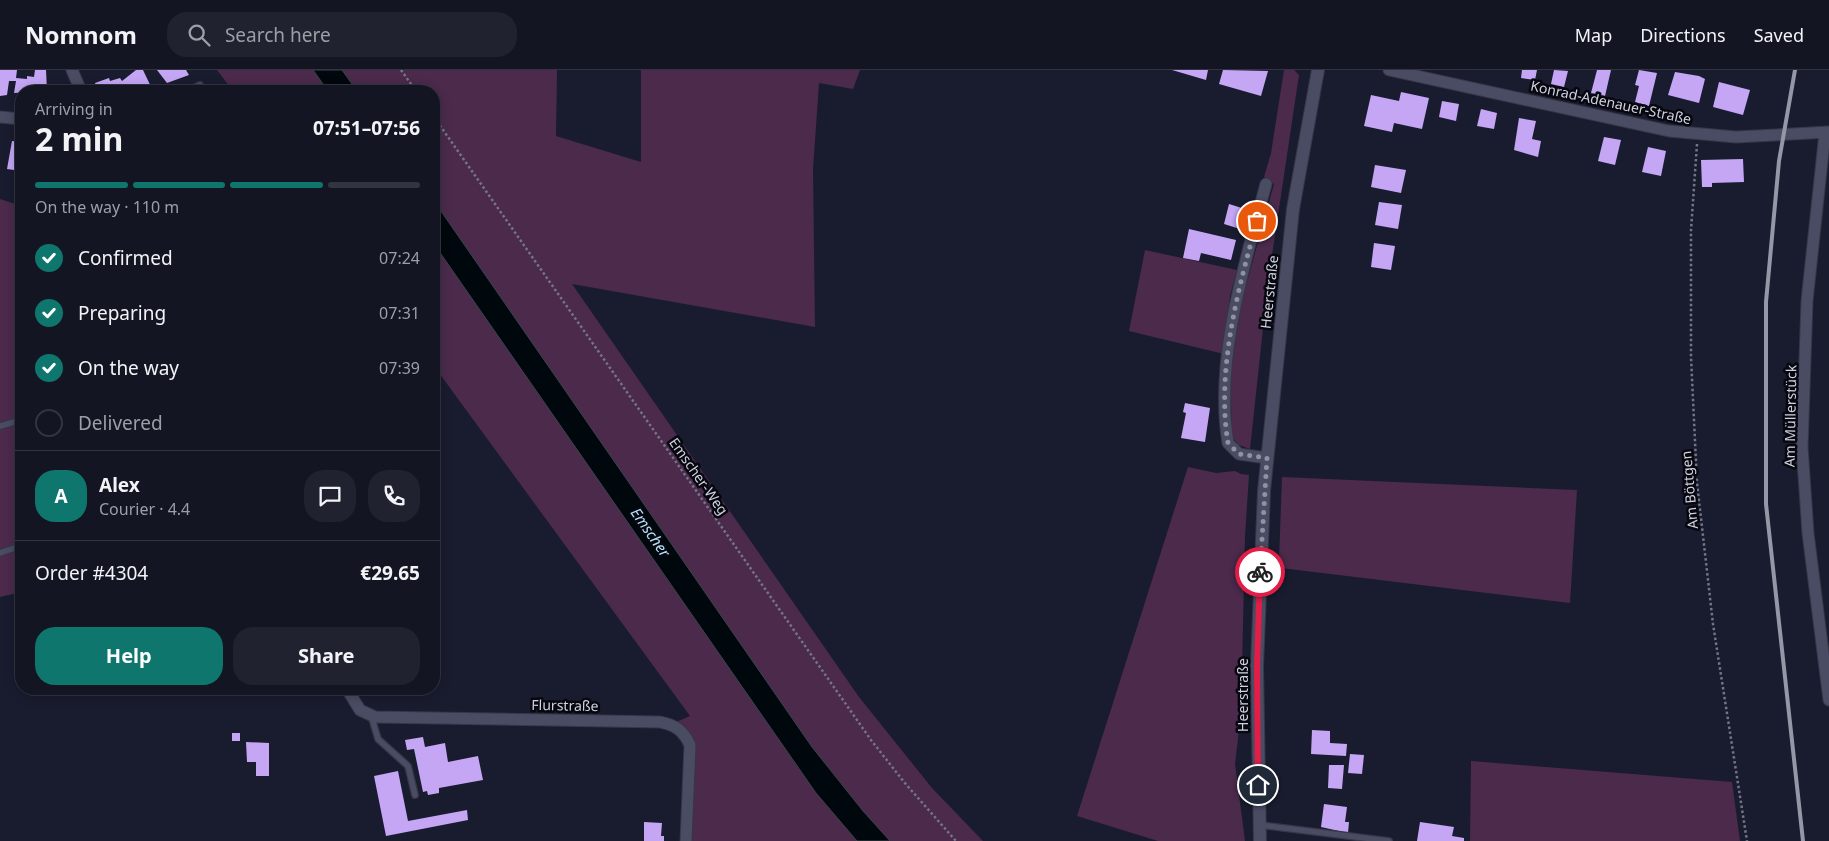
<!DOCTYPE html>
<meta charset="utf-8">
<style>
body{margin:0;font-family:"Noto Sans",sans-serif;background:#202230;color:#f1f3f6;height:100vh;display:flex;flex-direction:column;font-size:19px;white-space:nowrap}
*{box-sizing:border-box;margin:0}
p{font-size:16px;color:#9d9fa6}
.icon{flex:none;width:28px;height:28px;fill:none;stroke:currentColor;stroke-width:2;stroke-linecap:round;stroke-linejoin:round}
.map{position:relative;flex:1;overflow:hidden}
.sheet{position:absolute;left:15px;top:15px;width:425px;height:610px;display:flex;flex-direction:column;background:#131523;border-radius:20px;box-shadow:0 2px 12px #0003,0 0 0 1px #323441}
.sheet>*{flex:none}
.pin{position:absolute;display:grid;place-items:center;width:42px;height:42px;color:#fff;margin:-21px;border:2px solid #fff;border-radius:50%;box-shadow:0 1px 5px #0007}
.courier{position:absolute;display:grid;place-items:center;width:50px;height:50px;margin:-25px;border:4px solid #e11d48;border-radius:50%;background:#fff;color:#222;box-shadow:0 1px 6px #0007}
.headline em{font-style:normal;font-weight:700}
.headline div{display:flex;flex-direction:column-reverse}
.headline{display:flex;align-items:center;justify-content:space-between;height:85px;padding:0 20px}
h1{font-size:32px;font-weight:700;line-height:38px}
.bar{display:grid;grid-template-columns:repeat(4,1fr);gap:8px 5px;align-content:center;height:60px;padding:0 20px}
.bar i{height:6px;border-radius:4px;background:#323441}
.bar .current{background:#0f766e}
.bar p{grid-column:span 4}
.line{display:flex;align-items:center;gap:12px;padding:0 20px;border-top:1px solid #323441}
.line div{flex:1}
.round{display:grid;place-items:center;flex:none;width:52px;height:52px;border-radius:20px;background:#202230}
ol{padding:0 20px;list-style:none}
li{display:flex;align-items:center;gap:15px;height:55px}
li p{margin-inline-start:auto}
li .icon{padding:5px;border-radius:50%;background:#0f766e;color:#fff;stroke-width:4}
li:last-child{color:#9d9fa6}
li i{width:28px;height:28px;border:2px solid #323441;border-radius:50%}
.primary-button{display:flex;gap:10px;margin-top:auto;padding:10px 20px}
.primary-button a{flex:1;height:58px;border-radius:20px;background:#0f766e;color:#fff;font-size:20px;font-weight:700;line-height:58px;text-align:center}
.primary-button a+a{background:#202230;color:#f1f3f6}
header{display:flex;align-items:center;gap:30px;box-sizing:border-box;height:70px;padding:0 25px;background:#131523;border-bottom:1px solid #323441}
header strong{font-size:24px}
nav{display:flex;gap:28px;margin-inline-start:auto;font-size:18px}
.search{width:350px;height:45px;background:#202230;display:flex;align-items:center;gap:12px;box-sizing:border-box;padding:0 18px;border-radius:20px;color:#9d9fa6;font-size:19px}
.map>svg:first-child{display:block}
</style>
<header>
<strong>Nomnom</strong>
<div class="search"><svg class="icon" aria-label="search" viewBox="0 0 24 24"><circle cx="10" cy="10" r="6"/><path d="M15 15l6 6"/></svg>Search here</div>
<nav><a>Map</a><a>Directions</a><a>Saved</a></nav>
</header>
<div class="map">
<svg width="1829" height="771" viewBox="0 0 1829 771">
<rect width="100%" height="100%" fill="#191c2f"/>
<!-- green -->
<g fill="#4b2a4c">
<path d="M217,0H313L328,21H233Z"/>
<path d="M342,0H557L556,66L641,92V0H860L853,19L819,13L813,99L815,257L572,214L859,627L932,718L983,771H890L863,741L812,677L434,131V21H357Z"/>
<path d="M1284,0H1294L1299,5L1268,212L1250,379L1239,375L1232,367L1230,305L1239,241L1274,114L1264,107L1271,83Z"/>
<path d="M0,129L21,136V522L0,527Z"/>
<path d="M434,174L816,723L857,771H689L691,675L674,653L690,646L434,296Z"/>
<path d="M1145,180L1237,200L1230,226L1224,284L1129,261Z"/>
<path d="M1188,397L1216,403L1235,401L1241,404L1249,405L1245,466L1241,643L1235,694L1245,771H1158L1077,746Z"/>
<path d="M1282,407L1577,420L1570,533L1281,498L1279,491Z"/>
<path d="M1471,691L1732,712L1740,771H1470Z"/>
</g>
<!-- water -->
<g fill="#00080d" stroke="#3e454c">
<path d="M313,0H342L357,21H328Z"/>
<path d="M434,131L812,677L863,741L890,771H857L816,723L434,174Z"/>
</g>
<!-- building -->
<g fill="#c4a6f5">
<path d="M0,0H17L16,8L27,9V6L34,7L35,0H46L47,21L14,23L16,11H9L7,25L0,26Z"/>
<path d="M136,0H143L153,21H98L95,13L109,8L110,11L120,8L122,11Z"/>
<path d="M157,0H186L189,5L167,13Z"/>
<path d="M1172,0H1208L1206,10Z"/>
<path d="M1223,0L1268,1L1261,26L1219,14Z"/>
<path d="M1522,0H1537L1535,10L1521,8Z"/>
<path d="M1554,0L1568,1L1564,17L1551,14Z"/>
<path d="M1597,0H1611L1605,26L1591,23Z"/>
<path d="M1639,0L1657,3L1649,36L1635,32L1639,16L1635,15Z"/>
<path d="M1675,2L1699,6L1705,9L1699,33L1668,25Z"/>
<path d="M1719,12L1750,20L1743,45L1713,37Z"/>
<path d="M1401,22L1429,28L1422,59L1394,53L1392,62L1364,56L1371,25L1399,31Z"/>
<path d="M1442,31L1459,34L1456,51L1439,47Z"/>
<path d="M1481,39L1497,43L1494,59L1477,56Z"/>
<path d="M1519,48L1536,51L1532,69L1541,71L1538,87L1514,80Z"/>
<path d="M1604,67L1621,70L1615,95L1598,91Z"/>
<path d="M12,71L21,72V101L7,99Z"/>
<path d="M1648,77L1666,81L1661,106L1642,102Z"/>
<path d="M1743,89L1744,112L1712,113V117H1702L1701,90Z"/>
<path d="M1375,95L1406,100L1401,123L1371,117Z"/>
<path d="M1379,132L1402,135L1398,159L1375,155Z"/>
<path d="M1229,134L1245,139L1240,159L1224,154Z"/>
<path d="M1189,159L1236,170L1231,190L1201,183L1199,191L1183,188Z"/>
<path d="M1374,173L1395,176L1391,200L1371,197Z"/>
<path d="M1185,333L1210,338L1205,372L1181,368L1186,343L1183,342Z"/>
<path d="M1312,660L1330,661V673L1347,674L1346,686L1311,684Z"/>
<rect x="232" y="663" width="8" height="8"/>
<path d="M423,667L425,677L445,673L448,692L478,686L483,710L439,718V723L428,725L427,721L423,722L414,679L407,680L405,670Z"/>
<path d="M246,672L269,673V706H256V692H247Z"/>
<path d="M1350,684L1364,685L1362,704L1348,703Z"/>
<path d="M1329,695H1344L1342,719L1328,718Z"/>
<path d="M398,701L408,751L467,740L468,750L386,766L374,706Z"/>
<path d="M1324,734L1347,737L1345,752H1349L1348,763L1321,757Z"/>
<path d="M644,752L662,753L661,766H664V771H644Z"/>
<path d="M1420,752L1454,757L1452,766L1464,768V771H1417Z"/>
</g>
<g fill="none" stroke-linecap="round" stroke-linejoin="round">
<!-- lane casing -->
<g stroke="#363747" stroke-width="8">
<g id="lane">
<path d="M187,21L200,15"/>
<path d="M0,356L21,350"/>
<path d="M0,483L21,476"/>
<path d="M371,645L378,669L408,696L415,725"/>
<path d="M1260,755L1389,771"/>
</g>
</g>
<!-- street casing -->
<g stroke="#363747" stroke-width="13">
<g id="street">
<path d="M72,0L81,21"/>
<path d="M1389,0L1669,61L1736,67L1829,62"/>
<path d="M0,47L21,49"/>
<path d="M1825,63L1807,231L1802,377L1808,463L1829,630"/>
<path d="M1266,114C1245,193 1214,291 1228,373L1239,384L1267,388"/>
<path d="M347,619L360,640L375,647L660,652C675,655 683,660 690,675L686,771"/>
</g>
</g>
<!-- secondary casing -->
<g stroke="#363747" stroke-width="14">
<path id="secondary" d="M1260,771L1257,596L1264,421L1293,139L1318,0"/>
</g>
<!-- path -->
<g stroke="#737686" stroke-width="2.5" stroke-dasharray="2.5 2.5" stroke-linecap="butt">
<path d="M401,0L416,21"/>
<path d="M434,47L871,670L904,712L956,771"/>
<path d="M1697,74L1691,160V287L1697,413L1713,554L1747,771"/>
</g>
<!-- lane -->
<use href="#lane" stroke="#494c63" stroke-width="5.5"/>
<!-- street -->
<use href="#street" stroke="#494c63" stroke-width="11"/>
<!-- secondary -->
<use href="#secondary" stroke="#494c63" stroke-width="12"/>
<!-- rail -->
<path stroke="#9597a7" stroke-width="4" d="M1795,0L1779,91L1766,232V434L1803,771"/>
</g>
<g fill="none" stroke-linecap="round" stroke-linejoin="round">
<!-- done -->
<path stroke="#9092a2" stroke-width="5" stroke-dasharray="0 9" d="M1257,151C1238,219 1216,301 1228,373L1239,384L1267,388L1260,502"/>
<!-- route -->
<path stroke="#e11d48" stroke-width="6" d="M1258,715L1257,596L1260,502"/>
</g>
<g text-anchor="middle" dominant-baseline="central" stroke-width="5" stroke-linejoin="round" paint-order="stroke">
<!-- street labels -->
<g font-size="14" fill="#d0d2e0" stroke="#06070f">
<text transform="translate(1611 32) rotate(12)">Konrad-Adenauer-Straße</text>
<text transform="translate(1269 222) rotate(-84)">Heerstraße</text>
<text transform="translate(1790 346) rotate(-89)">Am Müllerstück</text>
<text transform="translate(699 406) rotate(55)">Emscher-Weg</text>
<text transform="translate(1689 420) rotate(-95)">Am Böttgen</text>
<text transform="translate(1242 625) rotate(-90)">Heerstraße</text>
<text transform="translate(565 635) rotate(1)">Flurstraße</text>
</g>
<!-- water labels -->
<g font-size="15" font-style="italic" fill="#b5e4fa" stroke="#06070f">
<text transform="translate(651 462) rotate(55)">Emscher</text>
</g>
</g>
</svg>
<div class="pin" style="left:1257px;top:151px;background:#ea580c"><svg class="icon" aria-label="bag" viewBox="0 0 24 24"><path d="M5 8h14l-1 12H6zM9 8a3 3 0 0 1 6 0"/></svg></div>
<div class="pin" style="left:1258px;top:715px;background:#1f2937"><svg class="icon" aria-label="home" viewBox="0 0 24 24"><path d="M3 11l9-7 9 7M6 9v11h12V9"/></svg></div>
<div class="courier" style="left:1260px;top:502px"><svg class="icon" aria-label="bike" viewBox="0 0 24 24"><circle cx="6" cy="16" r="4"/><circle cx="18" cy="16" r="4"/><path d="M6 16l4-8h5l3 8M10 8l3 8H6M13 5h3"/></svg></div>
<section class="sheet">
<div class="headline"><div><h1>2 min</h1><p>Arriving in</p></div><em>07:51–07:56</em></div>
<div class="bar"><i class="current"></i><i class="current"></i><i class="current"></i><i></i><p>On the way · 110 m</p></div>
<ol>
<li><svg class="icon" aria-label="check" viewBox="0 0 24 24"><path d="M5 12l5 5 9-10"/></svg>Confirmed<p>07:24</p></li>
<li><svg class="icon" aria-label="check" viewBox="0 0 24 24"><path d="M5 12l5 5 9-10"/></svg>Preparing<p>07:31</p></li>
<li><svg class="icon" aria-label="check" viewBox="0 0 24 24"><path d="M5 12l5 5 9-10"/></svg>On the way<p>07:39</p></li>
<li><i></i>Delivered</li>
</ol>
<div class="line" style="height:90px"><b class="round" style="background:#0f766e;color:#fff">A</b><div><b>Alex</b><p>Courier · 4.4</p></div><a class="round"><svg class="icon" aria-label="chat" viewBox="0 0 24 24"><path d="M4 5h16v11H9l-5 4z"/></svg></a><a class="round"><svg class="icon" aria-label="phone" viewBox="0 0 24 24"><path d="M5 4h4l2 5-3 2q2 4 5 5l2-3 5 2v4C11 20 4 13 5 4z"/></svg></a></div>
<div class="line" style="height:65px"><div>Order #4304</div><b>€29.65</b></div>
<div class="primary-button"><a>Help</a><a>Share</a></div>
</section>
</div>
